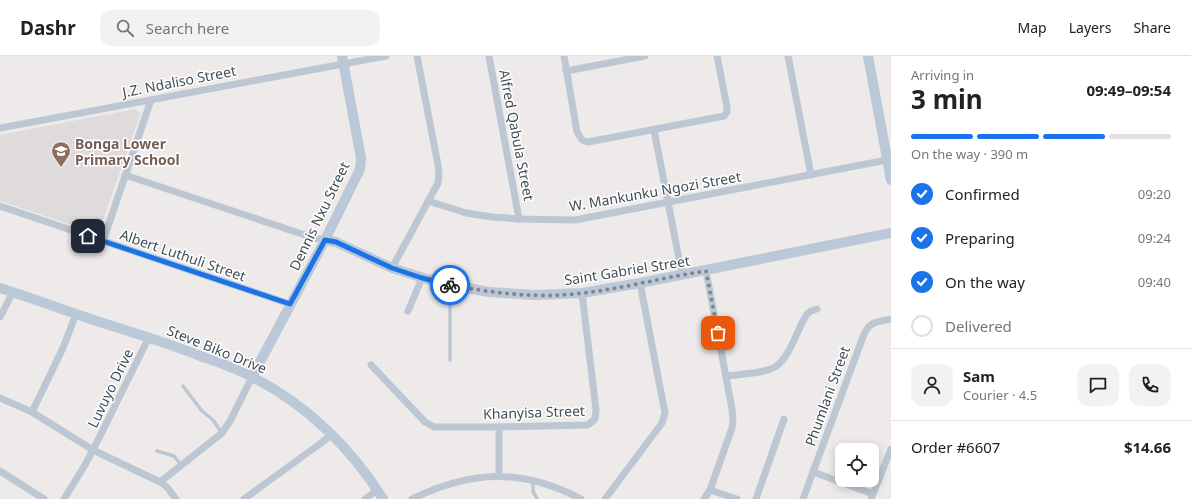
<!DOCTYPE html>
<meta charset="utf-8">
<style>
body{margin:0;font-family:"Noto Sans",sans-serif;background:#f2f2f2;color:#222;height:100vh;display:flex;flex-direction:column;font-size:15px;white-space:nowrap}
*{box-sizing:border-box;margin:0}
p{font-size:13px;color:#767676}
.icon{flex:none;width:22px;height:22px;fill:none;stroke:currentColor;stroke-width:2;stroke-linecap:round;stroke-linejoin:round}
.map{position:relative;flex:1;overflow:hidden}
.panel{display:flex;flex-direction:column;background:#fff;width:300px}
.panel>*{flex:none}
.tools{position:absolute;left:835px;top:387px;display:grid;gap:8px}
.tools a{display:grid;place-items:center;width:44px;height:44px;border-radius:8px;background:#fff;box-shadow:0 2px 10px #0003;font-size:20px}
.pin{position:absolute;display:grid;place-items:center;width:34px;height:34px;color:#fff;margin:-17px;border-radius:8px;box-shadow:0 2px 6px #0006}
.courier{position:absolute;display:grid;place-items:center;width:40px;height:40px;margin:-20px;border:3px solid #1a73e8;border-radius:50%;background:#fff;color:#222;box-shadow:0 1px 5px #0007}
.summary em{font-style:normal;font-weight:700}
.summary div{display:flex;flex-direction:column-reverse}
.summary{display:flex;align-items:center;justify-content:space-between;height:68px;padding:0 20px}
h1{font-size:26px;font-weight:700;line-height:30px}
.bar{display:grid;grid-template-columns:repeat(4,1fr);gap:6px 4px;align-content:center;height:48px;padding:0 20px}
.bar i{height:5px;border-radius:3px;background:#e0e0e0}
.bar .current{background:#1a73e8}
.bar p{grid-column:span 4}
.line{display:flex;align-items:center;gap:10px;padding:0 20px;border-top:1px solid #e0e0e0}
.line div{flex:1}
.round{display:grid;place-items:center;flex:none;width:42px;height:42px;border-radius:12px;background:#f2f2f2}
ol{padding:0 20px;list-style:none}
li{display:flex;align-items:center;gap:12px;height:44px}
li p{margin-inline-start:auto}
li .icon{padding:4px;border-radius:50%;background:#1a73e8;color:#fff;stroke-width:4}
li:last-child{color:#767676}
li i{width:22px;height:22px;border:2px solid #e0e0e0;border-radius:50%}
header{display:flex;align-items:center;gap:24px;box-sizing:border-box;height:56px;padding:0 20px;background:#fff;border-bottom:1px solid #e0e0e0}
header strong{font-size:19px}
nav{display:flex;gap:22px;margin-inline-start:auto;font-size:14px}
.search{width:280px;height:36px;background:#f2f2f2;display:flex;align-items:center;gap:10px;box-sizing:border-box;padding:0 14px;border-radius:12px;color:#767676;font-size:15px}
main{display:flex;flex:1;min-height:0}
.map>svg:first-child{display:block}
</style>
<header>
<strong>Dashr</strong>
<div class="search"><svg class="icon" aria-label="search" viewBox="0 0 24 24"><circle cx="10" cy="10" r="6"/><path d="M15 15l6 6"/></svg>Search here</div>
<nav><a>Map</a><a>Layers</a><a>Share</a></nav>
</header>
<main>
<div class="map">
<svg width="891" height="443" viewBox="0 0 891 443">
<rect width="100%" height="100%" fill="#eeeaea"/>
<!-- education -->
<path fill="#dfdbdc" d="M135,53L141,57L98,178L0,145V79Z"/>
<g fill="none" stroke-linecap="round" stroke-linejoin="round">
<!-- lane -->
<g stroke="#bcc7d3" stroke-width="3.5">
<path d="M450,231V304"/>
<path d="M183,330L202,355L213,364L222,377"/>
<path d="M157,395L174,400L181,409"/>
<path d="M533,425V435L537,443"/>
</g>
<!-- street -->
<g stroke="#bcc7d3" stroke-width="7">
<path d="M489,0L519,163"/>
<path d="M564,0L577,76L582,84L588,86L724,60L727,56V51L717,0"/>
<path d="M788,0L811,119"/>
<path d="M566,15L645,0"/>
<path d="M0,72L386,0"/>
<path d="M654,74L682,218"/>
<path d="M125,119L314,182L325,184"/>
<path d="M428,145L466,157L492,161L519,163L575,164L887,104"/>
<path d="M0,150L290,248"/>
<path d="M103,185L151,44"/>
<path d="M392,212L438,127L439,118L438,109L417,0"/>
<path d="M408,255L422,222"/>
<path d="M0,261L13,236"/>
<path d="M371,309L425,366L434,371H499L588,369L595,363L596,354L582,237"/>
<path d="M726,320C740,318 763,318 775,311C790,302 797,273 807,258L811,255L817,253"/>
<path d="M0,342L32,356L93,394L160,426L167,431L176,443"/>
<path d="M32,356L63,292L76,258"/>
<path d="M499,371V420"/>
<path d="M0,415L44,443"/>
<path d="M813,416L873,438"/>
<path d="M160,426L222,377L230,365L252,321"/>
<path d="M710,434L737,443"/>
<path d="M64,443L85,409L100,380L149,281"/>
<path d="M244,443L321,387L331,379"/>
<path d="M365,443L377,434"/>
<path d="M412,443C472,414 522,412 581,443"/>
<path d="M605,443L662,367L665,357L640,227"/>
<path d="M704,443L710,434L732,372L733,365L732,353L706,215"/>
<path d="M756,443L784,363"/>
<path d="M803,443L864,278C870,265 878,266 891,263"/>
<path d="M871,443L891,393"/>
</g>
<!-- secondary -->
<g stroke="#bac8d7" stroke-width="10">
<path d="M868,0L891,124"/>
<path d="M325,184L336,186L392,212L436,226L489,236L535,239L582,237L640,227L891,177"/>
<path d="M0,232C35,243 69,256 103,267C135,277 167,287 198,299C217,306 236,312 254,322C307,349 352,393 383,443"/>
<path d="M252,321L325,184L360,113L361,102L342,0"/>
</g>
</g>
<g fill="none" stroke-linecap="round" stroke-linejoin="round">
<!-- done -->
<path stroke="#7e858c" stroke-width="4" stroke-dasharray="0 7.2" d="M450,229C487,236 525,241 562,239C611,236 658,222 706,215L718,277"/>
<!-- route -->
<path stroke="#1a73e8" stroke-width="5" d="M88,180L290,248L325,184L336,186L392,212L422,222L450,229"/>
</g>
<!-- icons -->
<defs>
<g id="school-pin" transform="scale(1)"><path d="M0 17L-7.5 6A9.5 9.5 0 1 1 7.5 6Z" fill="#8d6e63" stroke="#fff"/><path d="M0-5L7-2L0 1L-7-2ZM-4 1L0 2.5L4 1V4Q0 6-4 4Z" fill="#fff"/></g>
</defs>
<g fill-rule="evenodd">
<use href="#school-pin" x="61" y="95"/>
</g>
<g text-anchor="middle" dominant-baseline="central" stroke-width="3" stroke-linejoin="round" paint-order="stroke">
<!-- street labels -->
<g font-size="14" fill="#414e5a" stroke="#fff">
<text transform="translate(179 25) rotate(-11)">J.Z. Ndaliso Street</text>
<text transform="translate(517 79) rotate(79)">Alfred Qabula Street</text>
<text transform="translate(655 135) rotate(-10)">W. Mankunku Ngozi Street</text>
<text transform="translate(319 160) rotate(-64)">Dennis Nxu Street</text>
<text transform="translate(183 199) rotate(19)">Albert Luthuli Street</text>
<text transform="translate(627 214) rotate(-9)">Saint Gabriel Street</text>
<text transform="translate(217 293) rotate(22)">Steve Biko Drive</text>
<text transform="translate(110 332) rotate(-64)">Luvuyo Drive</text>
<text transform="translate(827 340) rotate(-70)">Phumlani Street</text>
<text transform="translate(534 356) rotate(-2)">Khanyisa Street</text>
</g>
<!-- education labels -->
<g font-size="14" font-weight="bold" fill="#785e54" stroke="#fff" text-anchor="start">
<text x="75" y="87">Bonga Lower<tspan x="75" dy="16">Primary School</tspan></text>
</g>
</g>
</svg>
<div class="tools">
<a><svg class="icon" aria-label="locate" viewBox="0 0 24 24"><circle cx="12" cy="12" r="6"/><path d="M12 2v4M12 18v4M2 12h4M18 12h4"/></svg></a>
</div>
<div class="pin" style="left:718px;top:277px;background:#ea580c"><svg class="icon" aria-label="bag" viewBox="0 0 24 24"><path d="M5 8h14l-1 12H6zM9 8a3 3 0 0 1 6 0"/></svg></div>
<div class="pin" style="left:88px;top:180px;background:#1f2937"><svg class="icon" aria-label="home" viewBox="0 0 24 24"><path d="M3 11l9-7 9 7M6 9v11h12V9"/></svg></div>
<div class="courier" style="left:450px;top:229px"><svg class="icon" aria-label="bike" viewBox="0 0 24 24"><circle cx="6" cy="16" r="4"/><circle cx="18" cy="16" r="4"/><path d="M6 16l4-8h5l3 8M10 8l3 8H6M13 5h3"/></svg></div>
</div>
<section class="panel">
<div class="summary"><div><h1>3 min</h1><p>Arriving in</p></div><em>09:49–09:54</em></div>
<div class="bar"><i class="current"></i><i class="current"></i><i class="current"></i><i></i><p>On the way · 390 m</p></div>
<ol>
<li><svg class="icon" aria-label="check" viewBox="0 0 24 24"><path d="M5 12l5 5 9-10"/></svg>Confirmed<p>09:20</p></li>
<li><svg class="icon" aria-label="check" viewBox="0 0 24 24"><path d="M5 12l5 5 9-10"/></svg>Preparing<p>09:24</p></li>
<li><svg class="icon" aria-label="check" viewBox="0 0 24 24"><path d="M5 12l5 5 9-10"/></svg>On the way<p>09:40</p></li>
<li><i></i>Delivered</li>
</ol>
<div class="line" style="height:72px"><a class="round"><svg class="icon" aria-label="person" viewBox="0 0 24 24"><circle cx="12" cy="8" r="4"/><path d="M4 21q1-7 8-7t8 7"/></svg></a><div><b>Sam</b><p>Courier · 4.5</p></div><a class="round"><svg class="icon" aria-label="chat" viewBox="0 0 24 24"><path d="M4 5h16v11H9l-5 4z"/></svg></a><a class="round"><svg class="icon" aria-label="phone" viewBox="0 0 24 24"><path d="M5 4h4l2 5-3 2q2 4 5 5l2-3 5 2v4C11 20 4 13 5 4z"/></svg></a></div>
<div class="line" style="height:52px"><div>Order #6607</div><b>$14.66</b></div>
</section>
</main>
